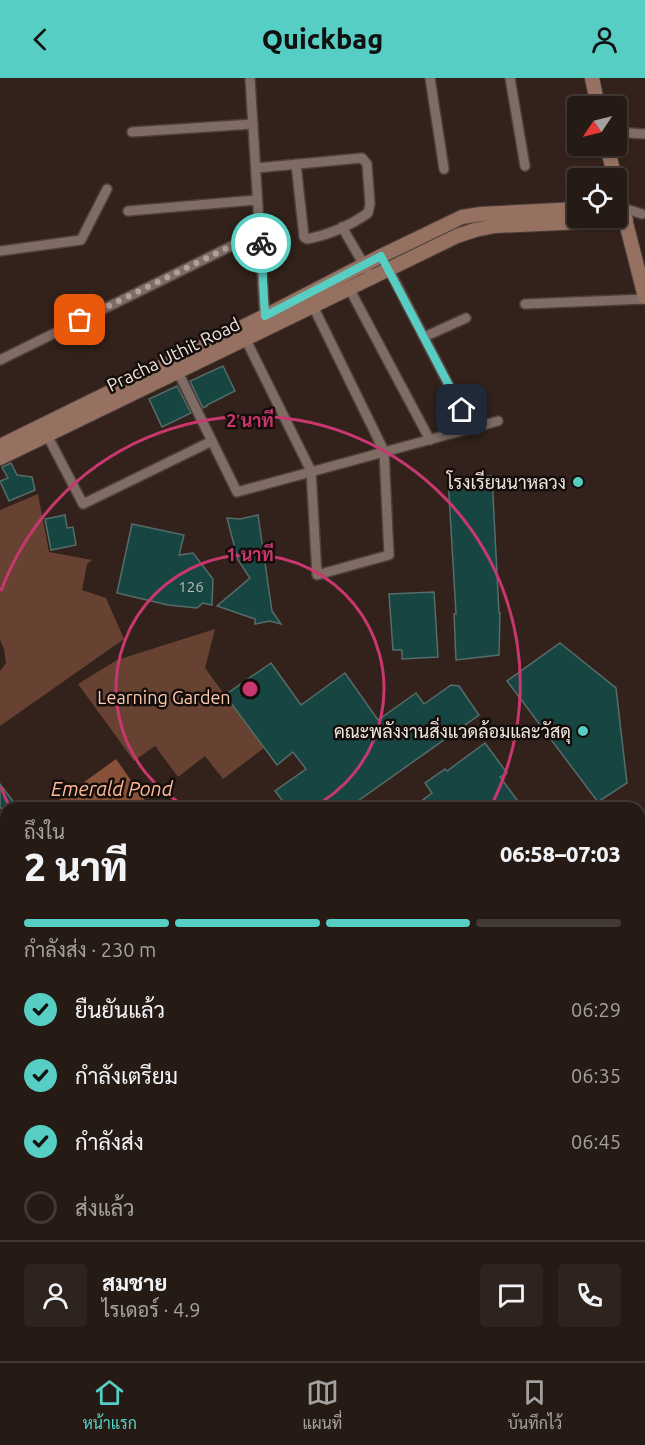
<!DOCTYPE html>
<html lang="th">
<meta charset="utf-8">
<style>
body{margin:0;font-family:Ubuntu,Sarabun,sans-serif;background:#2e231d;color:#f1f3f6;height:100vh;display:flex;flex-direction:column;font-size:22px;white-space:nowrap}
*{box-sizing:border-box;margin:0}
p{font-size:20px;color:#a4a1a0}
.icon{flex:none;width:33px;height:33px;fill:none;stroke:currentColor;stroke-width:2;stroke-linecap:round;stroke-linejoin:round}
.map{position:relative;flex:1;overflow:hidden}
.drawer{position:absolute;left:0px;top:724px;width:645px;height:560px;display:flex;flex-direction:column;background:#261a14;border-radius:18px 18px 0 0;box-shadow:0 2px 4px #0004,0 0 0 2px #423834}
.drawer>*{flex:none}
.needle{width:39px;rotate:235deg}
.buttons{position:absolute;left:567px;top:18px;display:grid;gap:12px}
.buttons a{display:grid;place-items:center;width:60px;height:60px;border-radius:6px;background:#261a14;box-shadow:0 2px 4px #0004,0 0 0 2px #423834;font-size:30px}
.pin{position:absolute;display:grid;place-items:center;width:51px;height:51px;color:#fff;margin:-26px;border-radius:12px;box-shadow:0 3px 9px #0006}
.courier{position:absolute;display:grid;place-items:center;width:60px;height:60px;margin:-30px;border:4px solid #56cec3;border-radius:50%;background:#fff;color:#222;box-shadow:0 2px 8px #0007}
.summary em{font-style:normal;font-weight:800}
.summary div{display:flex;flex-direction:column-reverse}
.summary{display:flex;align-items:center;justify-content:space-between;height:102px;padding:0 24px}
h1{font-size:39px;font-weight:800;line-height:45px}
.bar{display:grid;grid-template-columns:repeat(4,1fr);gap:9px 6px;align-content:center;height:72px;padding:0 24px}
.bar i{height:8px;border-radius:4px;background:#423834}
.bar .selected{background:#56cec3}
.bar p{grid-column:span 4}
.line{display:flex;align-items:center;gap:15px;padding:0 24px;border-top:2px solid #423834}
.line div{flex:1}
.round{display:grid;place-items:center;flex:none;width:63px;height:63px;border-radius:6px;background:#2e231d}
ol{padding:0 24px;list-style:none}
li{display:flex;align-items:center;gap:18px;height:66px}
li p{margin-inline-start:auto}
li .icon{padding:6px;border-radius:50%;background:#56cec3;color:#111;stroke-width:4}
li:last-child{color:#a4a1a0}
li i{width:33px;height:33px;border:3px solid #423834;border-radius:50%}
header{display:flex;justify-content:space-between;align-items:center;height:78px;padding:0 24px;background:#56cec3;color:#111;font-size:27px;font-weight:800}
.menu{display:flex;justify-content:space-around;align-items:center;height:84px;border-top:2px solid #423834;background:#261a14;font-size:16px;color:#a4a1a0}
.menu a{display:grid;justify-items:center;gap:3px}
.menu .selected{color:#56cec3}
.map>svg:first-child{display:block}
</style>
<header><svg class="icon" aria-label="back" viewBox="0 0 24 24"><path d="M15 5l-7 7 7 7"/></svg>Quickbag<svg class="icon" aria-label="person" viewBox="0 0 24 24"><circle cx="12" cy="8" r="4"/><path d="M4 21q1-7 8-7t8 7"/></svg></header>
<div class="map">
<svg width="645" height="1283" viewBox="0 0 645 1283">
<rect width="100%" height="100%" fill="#32221b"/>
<!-- green -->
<g fill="#674232">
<path d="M38,416L49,474L92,482L87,486L82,512L106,520L124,561L0,648V593L6,585L4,571L0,562V432Z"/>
<path d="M215,551L205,590L264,670L223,701L205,678L178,699L155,668L134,683L78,606L117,582Z"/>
<path d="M0,1091H6V1278H639V1094H645V1283H0Z"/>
</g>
<!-- water -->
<g fill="#895137">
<path d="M116,681L147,725L152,722L158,730H54L55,725Z"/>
<path d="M0,1121L6,1124V1150L0,1147Z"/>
<path d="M443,1278H485C474,1283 452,1283 443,1278Z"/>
</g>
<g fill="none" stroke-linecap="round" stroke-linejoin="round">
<!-- canal -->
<g stroke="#895137" stroke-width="12">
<path d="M0,1170H6"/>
<path d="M639,1240L645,1245"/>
<path d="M194,1278L195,1283"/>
<path d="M282,1278L301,1283"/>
<path d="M328,1278L330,1283"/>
<path d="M575,1278L576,1283"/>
<path d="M351,1283L353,1278"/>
</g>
</g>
<!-- building -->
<g fill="#174642" stroke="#566c69" stroke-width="1.5">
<path d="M223,288L235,313L207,327V328L203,330L190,303Z"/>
<path d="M177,308L191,335L162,349L149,321Z"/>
<path d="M11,385L17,397L32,399L35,412L9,423L0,403L8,400L2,389Z"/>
<path d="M492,398L499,535H500L499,577L456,582L454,536H456L448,400Z"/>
<path d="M65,437L67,450L73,449L76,467L51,472L45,441Z"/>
<path d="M258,437L272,533L281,546L270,543L255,546V541L217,528L250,500L238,482L227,440L240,441Z"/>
<path d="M132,446L184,457L179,477L193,475L213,501L212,527L203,525L197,530L168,527L117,515Z"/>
<path d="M434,514L438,579L402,581V572H393L389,516Z"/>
<path d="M560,565L616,610L627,705L598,724L507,603Z"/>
<path d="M271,585L301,627L345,595L378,642L416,615L424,626L451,607L459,608L479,637L348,730H288L275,713L306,691L293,674L277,687L225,617Z"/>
<path d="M485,665L507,695L500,699L523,730H412L432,715L425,705L445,691L447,693Z"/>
<path d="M0,706L18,730H0Z"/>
</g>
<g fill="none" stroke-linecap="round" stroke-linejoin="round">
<!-- street casing -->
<g stroke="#4d3f3a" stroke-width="12">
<g id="street">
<path d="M250,0L265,243"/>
<path d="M430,0L444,91"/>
<path d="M510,0L525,88"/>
<path d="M132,54L253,46"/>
<path d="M616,54L645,56"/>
<path d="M256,90L362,80L367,86L370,126L368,135C351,147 328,157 307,161L304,159L296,86"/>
<path d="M623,130L642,136"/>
<path d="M128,133L257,122"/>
<path d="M342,149L367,192"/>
<path d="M0,173L81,162L107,111"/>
<path d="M387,188L471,350"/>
<path d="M349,210L430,362"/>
<path d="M525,226L645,221"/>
<path d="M243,256L311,393L317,497L389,477L384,373L311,224"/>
<path d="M424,259L466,240"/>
<path d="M0,282L260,154"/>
<path d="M176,290L237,414L498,343"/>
<path d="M47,357L83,426L212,363"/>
</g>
</g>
<!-- secondary casing -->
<g stroke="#4d3f3a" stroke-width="16">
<g id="secondary">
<path d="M592,0L598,28"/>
<path d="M607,68L615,100"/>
<path d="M616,106L645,219"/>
<path d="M0,368L265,238L381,178L462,139L481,136L578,131"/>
<path d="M0,380L457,158L475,152L495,148L626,142"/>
</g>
</g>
<!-- street -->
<use href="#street" stroke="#7f6c64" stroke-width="9"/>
<!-- secondary -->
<use href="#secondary" stroke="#967161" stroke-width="14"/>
</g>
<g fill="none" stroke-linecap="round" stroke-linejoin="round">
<!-- done -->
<path stroke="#aea19b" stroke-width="6" stroke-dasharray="0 10.8" d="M80,242L260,154L261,165"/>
<!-- route -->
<path stroke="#56cec3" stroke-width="8" d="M261,165L265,238L381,178L462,332"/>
</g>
<!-- distance rings -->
<g fill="none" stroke="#c9376f" stroke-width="3">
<path d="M189 730A134 134 0 1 1 311 730"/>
<path d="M9 728A268 268 0 0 1 1 709M1 513A268 268 0 1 1 491 728"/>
</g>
<!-- markers -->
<g fill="#56cec3" stroke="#140d0a" stroke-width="2">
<circle cx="578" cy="404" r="6"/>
<circle cx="583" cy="653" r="6"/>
</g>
<g text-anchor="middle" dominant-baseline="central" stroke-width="5" stroke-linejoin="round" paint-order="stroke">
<!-- number labels -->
<g font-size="15" fill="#babdb8">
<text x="191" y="508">126</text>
</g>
<!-- street labels -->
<g font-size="18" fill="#f0e5e0" stroke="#140d0a">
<text transform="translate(173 276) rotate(-26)">Pracha Uthit Road</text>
</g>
<!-- poi labels -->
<g font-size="18" fill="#f0e5e0" stroke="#140d0a" text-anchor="end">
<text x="566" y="404">โรงเรียนนาหลวง</text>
<text x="571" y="653">คณะพลังงานสิ่งแวดล้อมและวัสดุ</text>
</g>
<!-- park labels -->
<g font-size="18" fill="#ffcab2" stroke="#140d0a">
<text x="164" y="619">Learning Garden</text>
</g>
<!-- water labels -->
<g font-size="20" font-style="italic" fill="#ffb99a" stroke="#140d0a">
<text x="112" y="710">Emerald Pond</text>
</g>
</g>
<circle cx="250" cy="611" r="9" fill="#c9376f" stroke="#140d0a" stroke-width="3"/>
<g font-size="18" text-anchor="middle" font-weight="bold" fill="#c9376f" stroke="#140d0a" stroke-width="5" stroke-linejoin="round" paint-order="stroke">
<text x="250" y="349">2 นาที</text>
<text x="250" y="483">1 นาที</text>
</g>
</svg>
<div class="buttons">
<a><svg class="needle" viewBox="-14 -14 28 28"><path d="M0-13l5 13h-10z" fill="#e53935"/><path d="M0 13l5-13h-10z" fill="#a4a1a0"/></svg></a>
<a><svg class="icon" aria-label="locate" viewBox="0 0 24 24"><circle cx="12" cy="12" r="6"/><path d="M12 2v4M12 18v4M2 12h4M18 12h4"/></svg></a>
</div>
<div class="pin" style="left:80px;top:242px;background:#ea580c"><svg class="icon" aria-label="bag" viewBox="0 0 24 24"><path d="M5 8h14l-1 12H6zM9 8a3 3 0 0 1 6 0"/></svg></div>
<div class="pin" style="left:462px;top:332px;background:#1f2937"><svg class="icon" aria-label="home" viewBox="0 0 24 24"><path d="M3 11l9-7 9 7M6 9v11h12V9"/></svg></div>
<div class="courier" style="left:261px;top:165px"><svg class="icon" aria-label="bike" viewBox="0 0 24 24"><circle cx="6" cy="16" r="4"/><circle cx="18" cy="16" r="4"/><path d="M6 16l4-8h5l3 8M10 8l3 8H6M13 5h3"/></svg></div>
<section class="drawer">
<div class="summary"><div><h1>2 นาที</h1><p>ถึงใน</p></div><em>06:58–07:03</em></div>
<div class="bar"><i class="selected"></i><i class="selected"></i><i class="selected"></i><i></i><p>กำลังส่ง · 230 m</p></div>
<ol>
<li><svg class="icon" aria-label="check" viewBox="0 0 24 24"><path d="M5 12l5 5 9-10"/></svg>ยืนยันแล้ว<p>06:29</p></li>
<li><svg class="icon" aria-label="check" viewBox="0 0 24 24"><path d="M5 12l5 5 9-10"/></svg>กำลังเตรียม<p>06:35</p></li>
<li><svg class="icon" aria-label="check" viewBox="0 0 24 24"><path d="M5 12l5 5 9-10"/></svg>กำลังส่ง<p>06:45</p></li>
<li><i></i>ส่งแล้ว</li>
</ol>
<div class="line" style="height:108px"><a class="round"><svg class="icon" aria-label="person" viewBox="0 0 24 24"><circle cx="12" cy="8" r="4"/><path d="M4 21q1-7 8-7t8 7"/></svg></a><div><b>สมชาย</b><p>ไรเดอร์ · 4.9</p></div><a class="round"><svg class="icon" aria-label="chat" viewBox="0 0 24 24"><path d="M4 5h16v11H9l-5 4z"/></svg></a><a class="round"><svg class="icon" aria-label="phone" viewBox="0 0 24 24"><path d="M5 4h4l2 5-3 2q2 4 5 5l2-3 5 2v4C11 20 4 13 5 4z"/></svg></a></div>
</section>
</div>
<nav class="menu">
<a class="selected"><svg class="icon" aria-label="home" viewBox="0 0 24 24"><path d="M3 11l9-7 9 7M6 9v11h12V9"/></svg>หน้าแรก</a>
<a><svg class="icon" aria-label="map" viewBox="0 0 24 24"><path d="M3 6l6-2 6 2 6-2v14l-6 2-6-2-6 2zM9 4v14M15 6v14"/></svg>แผนที่</a>
<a><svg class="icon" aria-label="saved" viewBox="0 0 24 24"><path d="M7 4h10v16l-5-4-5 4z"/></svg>บันทึกไว้</a>
</nav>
